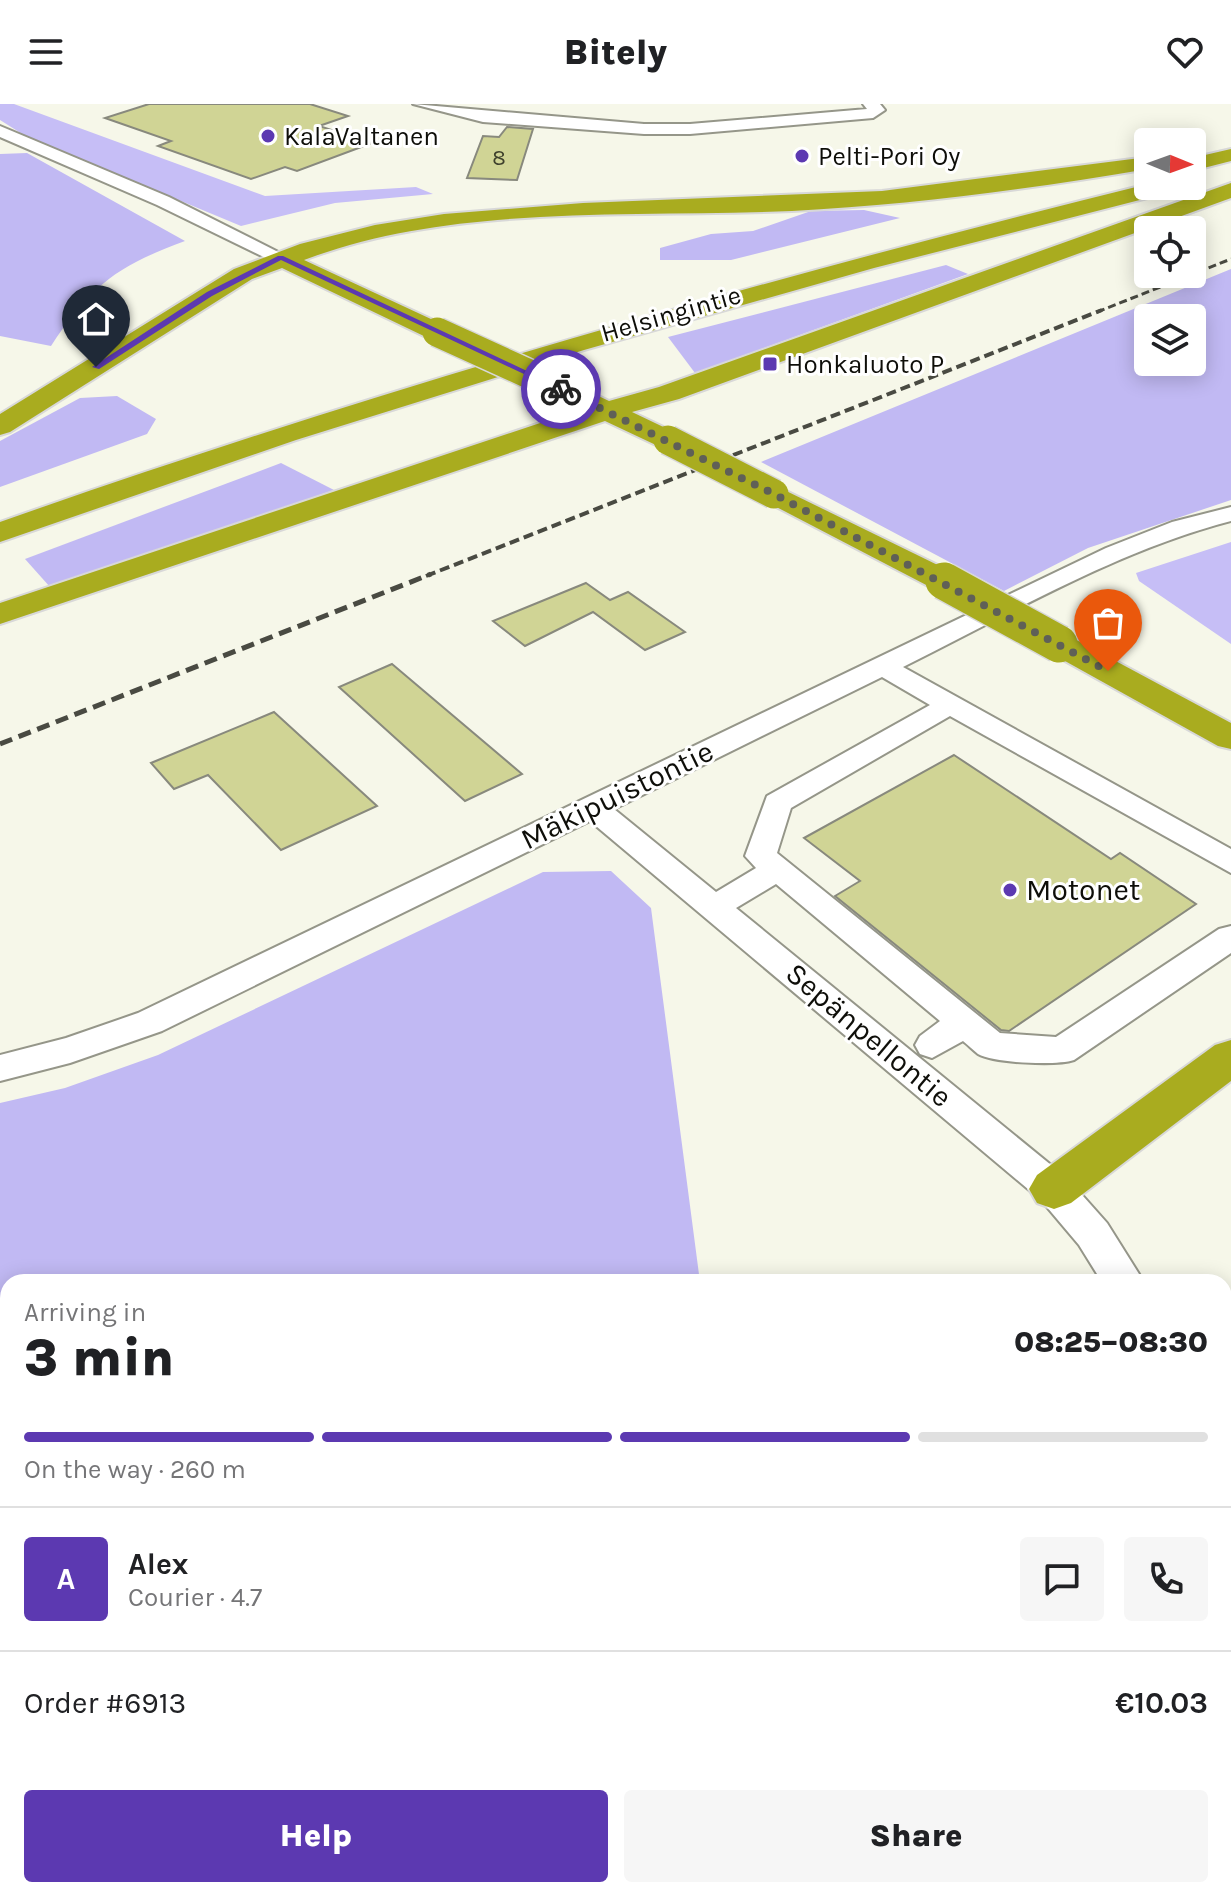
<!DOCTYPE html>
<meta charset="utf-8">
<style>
body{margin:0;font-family:Karla,sans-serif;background:#f6f6f6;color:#202124;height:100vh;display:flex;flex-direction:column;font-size:30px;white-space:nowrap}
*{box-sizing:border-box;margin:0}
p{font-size:26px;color:#757577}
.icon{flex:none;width:44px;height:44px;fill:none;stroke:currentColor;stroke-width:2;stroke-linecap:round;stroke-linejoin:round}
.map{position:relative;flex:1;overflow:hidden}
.side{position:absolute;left:0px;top:1170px;width:1232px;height:624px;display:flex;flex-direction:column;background:#fff;border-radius:24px 24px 0 0;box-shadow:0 4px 20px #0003}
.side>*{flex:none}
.needle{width:52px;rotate:91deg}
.tools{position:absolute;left:1134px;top:24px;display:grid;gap:16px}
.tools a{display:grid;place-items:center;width:72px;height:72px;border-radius:8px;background:#fff;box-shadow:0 4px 20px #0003;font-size:40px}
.pin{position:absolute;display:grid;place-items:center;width:68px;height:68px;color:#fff;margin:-82px -34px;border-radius:50% 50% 50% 0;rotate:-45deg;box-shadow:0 0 8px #0007}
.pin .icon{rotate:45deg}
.courier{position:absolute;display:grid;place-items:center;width:80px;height:80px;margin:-40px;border:6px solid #5c39b1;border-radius:50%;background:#fff;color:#222;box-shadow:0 2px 10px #0007}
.summary em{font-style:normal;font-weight:800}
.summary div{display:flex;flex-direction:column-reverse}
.summary{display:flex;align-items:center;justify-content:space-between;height:136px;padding:0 24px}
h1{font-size:52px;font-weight:800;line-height:60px}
.bar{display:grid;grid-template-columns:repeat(4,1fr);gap:12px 8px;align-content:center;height:96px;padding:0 24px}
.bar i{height:10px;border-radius:6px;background:#e0e0e0}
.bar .on{background:#5c39b1}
.bar p{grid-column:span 4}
.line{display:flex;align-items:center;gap:20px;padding:0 24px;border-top:2px solid #e0e0e0}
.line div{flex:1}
.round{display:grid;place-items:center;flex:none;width:84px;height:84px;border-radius:8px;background:#f6f6f6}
.action{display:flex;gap:16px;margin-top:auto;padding:16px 24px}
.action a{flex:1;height:92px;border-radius:8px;background:#5c39b1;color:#fff;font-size:32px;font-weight:800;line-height:92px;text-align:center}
.action a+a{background:#f6f6f6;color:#202124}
header{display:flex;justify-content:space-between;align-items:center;height:104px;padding:0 24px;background:#fff;font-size:36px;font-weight:800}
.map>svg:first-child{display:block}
</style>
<header><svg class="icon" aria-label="menu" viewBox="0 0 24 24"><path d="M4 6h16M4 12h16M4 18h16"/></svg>Bitely<svg class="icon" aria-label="heart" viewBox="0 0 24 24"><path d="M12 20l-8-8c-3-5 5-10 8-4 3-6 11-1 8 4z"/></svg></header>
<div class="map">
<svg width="1231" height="1794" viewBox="0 0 1231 1794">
<rect width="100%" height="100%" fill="#f6f7e9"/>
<!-- green -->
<g fill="#c6bef6">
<path d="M0,0H14L265,92L416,83L433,90L335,99L241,122L27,33L0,16Z"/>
<path d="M1231,438V540L1139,477L1136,469Z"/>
</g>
<!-- forest -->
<g fill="#c1b9f3" fill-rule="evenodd">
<path d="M27,49L185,137C117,162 90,182 51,242L0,232V50Z"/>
<path d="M864,106L900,114L731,156H660V144L711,130L753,127L811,107Z"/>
<path d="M946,161L968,170L695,269L668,233Z"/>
<path d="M1231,165V396L1088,444L1004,487L761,358ZM1192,214V258H1148V214Z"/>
<path d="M117,292L156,315L147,330L0,383V337L80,294Z"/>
<path d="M281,359L334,386L50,483L25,455Z"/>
<path d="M611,767L651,804L700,1178H8V1603L0,1600V999L65,984L158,951L543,768Z"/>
</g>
<!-- building -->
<g fill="#d0d495" stroke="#88897d" stroke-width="2">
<path d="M149,0H310L348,12L319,22L372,39L297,67L285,63L251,75L158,42L171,37L105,14Z"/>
<path d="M507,23L533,25L517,76L467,74L483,32L499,33Z"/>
<path d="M586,479L610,496L628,488L685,528L645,546L593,508L525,542L493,517Z"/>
<path d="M392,560L522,670L465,697L339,583Z"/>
<path d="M274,608L377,702L281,746L208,671L174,685L151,659Z"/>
<path d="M954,651L1111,755L1120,749L1196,800L1009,927L1001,926L835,792L860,777L804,734Z"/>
</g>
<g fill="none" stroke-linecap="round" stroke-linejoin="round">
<!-- minor casing -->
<g stroke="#959689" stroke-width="4">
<g id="minor">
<path d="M413,0L644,20H690L867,5L863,0H880L885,6L873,14L690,30H644L483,18Z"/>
<path d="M0,22L169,93L290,154L281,160L274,158L157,101L0,33Z"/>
<path d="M1231,403V417C1116,447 1010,510 903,563L1231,745V769L950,612L791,704L777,749L1000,929L1056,933L1219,825L1231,822V849L1074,956C1056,962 994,959 978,950C973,946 968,941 963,937L932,954L920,950L915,941L920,932L940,917L776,780L736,804L1067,1074L1107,1119L1144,1178H1102L1079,1141L1041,1096L590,717L162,927L70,959L0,977V951L66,934L138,909L1106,444L1172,418ZM882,573L930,601L767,692L745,752L756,764L716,788L614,705Z"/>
<path d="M1224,1433L1231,1436V1498L1224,1495Z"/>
</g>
</g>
<!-- highway casing -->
<g stroke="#d8d8d8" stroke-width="4">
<g id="highway">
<path d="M1231,45V57L1192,67V54Z"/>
<path d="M1148,53V65C1030,85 911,101 792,107C634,114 453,99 304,156L446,222L450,228L446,234H428L282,164L252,175L10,328L0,331V310L234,165L300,140L375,121L444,110L583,99L882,87Z"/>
<path d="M1231,79V94L679,295L632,308L678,330L682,336L678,342H658L605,317L0,520V499L582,305L530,281L526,275L530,269H550L609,297L659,283Z"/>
<path d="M1148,80L1170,84L1167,89L874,164L584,246L296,336L0,438V418C377,285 760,176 1148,80Z"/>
<path d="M774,381L956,470L960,477L956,484L944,487L932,484L763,396L759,390L763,384Z"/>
<path d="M1059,530L1071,533L1231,619V645L1218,642L1047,547L1042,540L1047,533Z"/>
<path d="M1231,936V977L1071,1099L1054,1105L1037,1099L1029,1085L1037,1071L1215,941Z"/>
</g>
</g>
<!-- minor -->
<use href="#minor" fill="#fff" fill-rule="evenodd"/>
<!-- highway -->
<use href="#highway" fill="#a9ac1f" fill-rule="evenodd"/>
<!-- rail-far2 -->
<path stroke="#494a42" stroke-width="3" stroke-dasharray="8 4" stroke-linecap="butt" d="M1097,208L1231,155"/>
<!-- rail-far1 -->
<path stroke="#494a42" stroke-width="4" stroke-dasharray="10 5" stroke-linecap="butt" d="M426,472L1102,206"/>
<!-- rail -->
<path stroke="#494a42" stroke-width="5" stroke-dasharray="13 7" stroke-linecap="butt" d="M0,640L431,470"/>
<!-- highway-bridge-far1 casing -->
<g stroke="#d8d8d8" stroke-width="32" stroke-linecap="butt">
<g id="highway-bridge-far1">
<path d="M437,228L540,275"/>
<path d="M668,336L774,390"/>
</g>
</g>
<!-- highway-bridge casing -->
<g stroke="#d8d8d8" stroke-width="40" stroke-linecap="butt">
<path id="highway-bridge" d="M944,477L1059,540"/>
</g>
<!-- highway-bridge-far1 -->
<use href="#highway-bridge-far1" stroke="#a9ac1f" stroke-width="29"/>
<!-- highway-bridge -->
<use href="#highway-bridge" stroke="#a9ac1f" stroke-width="37"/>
</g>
<!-- route -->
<path fill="#5c39b1" d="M278,152H283L565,285L558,286L281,156L212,192L99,265L92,263L207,188Z"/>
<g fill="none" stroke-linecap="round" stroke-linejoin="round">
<!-- done -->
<path stroke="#5f6057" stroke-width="8" stroke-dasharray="0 14.4" d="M561,285L774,390L1108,567"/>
</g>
<!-- markers -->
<g fill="#5c39b1" stroke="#fff" stroke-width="3">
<circle cx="268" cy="32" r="8"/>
<circle cx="802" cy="52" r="8"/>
<rect x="762" y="252" width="16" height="16" rx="4"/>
<circle cx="1010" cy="786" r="8"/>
</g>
<g text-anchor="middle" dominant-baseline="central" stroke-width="6" stroke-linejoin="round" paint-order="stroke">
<!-- far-number labels -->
<g font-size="22" fill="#3e402c">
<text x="499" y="54">8</text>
</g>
<!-- far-poi labels -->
<g font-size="26" fill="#0e0e09" stroke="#fff" text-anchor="start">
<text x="284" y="32">KalaValtanen</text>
<text x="818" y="52">Pelti-Pori Oy</text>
<text x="786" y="260">Honkaluoto P</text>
</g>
<!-- far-street labels -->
<g font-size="26" fill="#0e0e09" stroke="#fff">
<text transform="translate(671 210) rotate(-16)">Helsingintie</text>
</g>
<!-- street labels -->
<g font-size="30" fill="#0e0e09" stroke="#fff">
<text transform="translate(617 691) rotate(-26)">Mäkipuistontie</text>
<text transform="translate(869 931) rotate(40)">Sepänpellontie</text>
</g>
<!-- poi labels -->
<g font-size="30" fill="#0e0e09" stroke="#fff" text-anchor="start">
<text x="1026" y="786">Motonet</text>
</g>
</g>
</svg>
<div class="tools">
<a><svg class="needle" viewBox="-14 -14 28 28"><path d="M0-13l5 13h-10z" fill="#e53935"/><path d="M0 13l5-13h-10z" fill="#757577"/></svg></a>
<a><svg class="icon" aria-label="locate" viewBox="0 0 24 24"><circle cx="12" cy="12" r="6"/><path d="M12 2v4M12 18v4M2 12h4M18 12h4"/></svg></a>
<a><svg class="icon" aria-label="layers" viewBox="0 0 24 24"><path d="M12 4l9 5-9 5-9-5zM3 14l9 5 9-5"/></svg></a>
</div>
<div class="pin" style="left:1108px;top:567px;background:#ea580c"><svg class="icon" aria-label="bag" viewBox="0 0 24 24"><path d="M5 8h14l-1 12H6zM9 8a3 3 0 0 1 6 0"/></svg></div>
<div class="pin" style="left:96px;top:263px;background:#1f2937"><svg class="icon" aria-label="home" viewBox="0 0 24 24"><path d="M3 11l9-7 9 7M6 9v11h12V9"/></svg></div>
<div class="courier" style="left:561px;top:285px"><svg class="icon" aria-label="bike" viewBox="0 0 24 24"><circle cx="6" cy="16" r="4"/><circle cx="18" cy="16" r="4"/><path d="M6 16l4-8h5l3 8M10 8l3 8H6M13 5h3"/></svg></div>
<section class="side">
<div class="summary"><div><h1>3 min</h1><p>Arriving in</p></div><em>08:25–08:30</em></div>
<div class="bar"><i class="on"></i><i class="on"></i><i class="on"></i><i></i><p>On the way · 260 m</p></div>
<div class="line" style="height:144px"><b class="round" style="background:#5c39b1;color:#fff">A</b><div><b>Alex</b><p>Courier · 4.7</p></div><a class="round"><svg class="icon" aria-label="chat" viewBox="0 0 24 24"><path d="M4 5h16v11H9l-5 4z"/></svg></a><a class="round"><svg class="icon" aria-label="phone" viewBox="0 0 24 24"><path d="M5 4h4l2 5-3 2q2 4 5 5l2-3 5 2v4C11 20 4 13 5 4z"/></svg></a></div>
<div class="line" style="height:104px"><div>Order #6913</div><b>€10.03</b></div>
<div class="action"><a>Help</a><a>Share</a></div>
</section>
</div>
